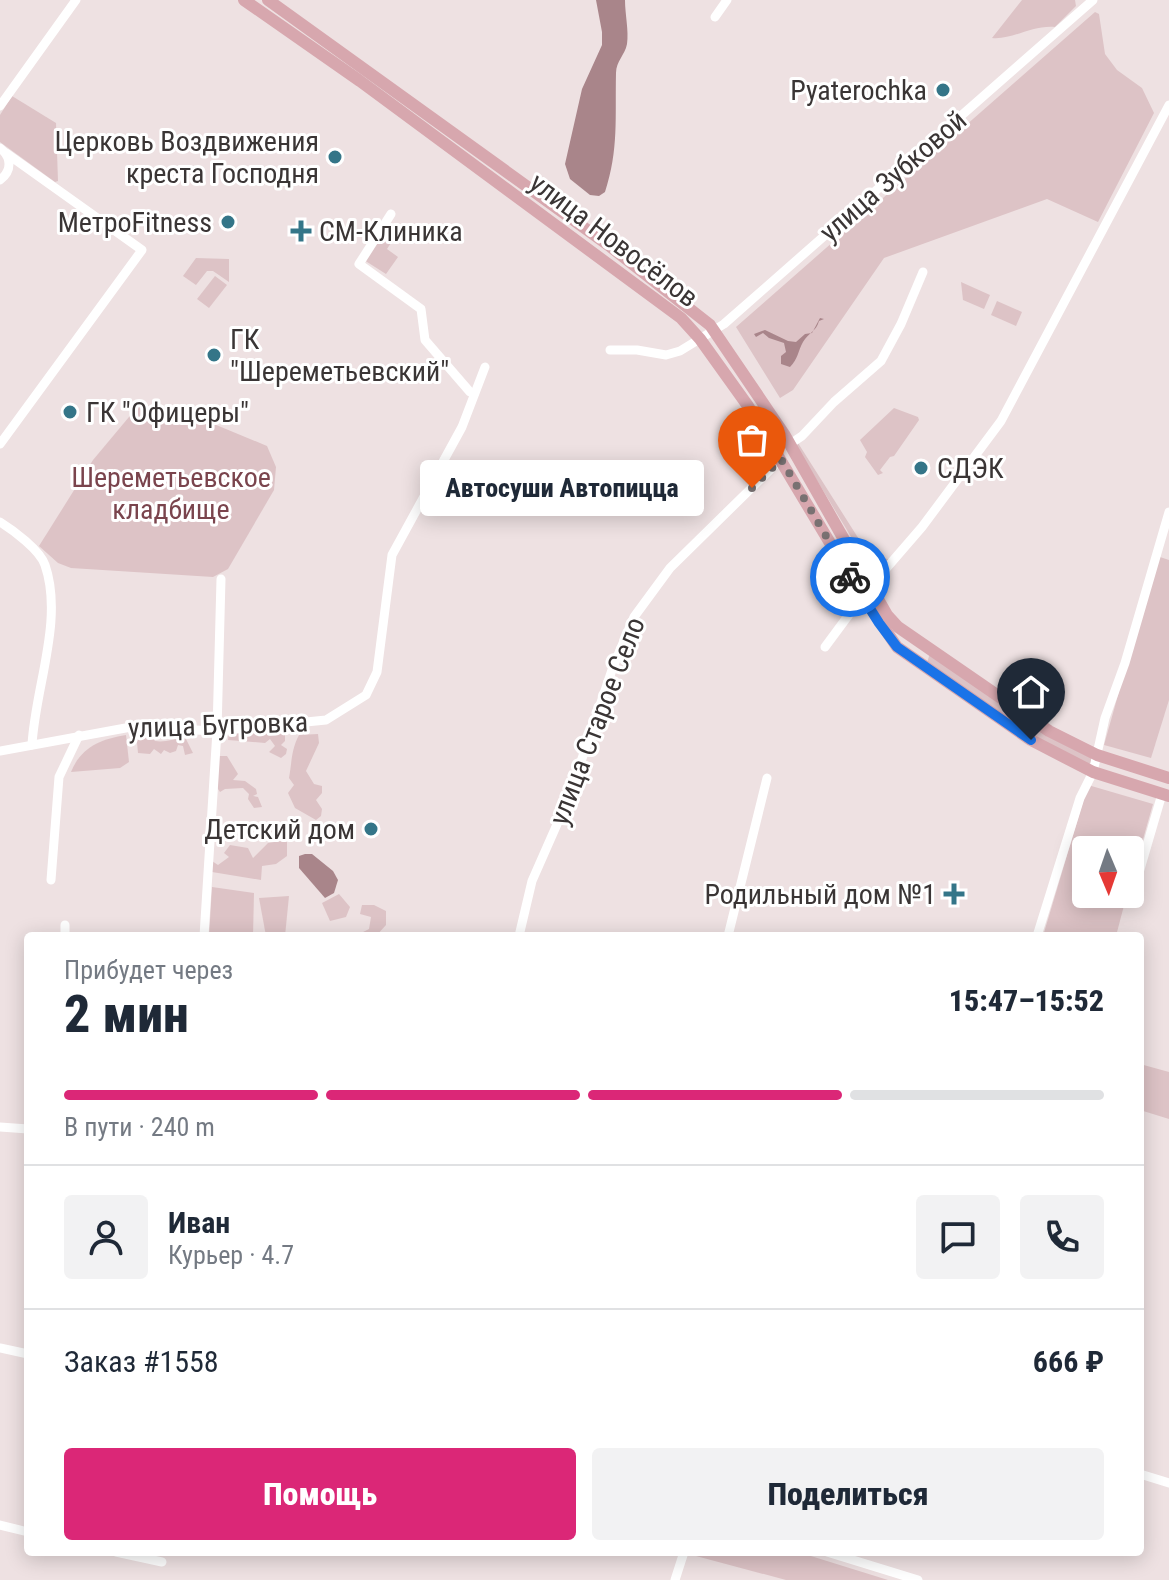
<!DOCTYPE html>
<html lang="ru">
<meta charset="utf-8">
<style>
body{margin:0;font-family:"Roboto Condensed",sans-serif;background:#f2f2f3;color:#1f2937;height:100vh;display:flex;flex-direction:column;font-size:30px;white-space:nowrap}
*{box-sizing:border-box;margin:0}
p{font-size:26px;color:#747a83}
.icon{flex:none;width:44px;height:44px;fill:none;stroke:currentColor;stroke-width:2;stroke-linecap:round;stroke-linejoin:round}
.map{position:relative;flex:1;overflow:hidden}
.panel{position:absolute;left:24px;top:932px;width:1120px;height:624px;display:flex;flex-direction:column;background:#fff;border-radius:8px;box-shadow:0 4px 20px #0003}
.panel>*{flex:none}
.needle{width:52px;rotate:178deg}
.tools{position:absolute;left:1072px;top:836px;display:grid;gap:16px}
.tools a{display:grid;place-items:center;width:72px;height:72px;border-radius:8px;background:#fff;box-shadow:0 4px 20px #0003;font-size:40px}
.pin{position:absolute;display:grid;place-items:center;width:68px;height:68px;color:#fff;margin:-82px -34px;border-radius:50% 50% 50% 0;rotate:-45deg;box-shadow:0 0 8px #0007}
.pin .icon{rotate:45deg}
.courier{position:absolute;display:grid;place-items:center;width:80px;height:80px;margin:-40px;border:6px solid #1a73e8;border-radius:50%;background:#fff;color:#222;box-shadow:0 2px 10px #0007}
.bubble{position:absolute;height:56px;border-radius:8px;background:#fff;box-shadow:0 4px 20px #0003;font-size:26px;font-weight:800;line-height:56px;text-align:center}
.head em{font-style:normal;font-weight:800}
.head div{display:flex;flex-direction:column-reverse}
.head{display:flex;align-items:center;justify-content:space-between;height:136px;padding:0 40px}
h1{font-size:52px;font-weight:800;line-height:60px}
.bar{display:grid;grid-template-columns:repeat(4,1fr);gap:12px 8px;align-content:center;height:96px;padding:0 40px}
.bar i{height:10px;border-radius:6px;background:#e0e1e3}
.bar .active{background:#db2777}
.bar p{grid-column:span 4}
.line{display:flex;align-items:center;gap:20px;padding:0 40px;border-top:2px solid #e0e1e3}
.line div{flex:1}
.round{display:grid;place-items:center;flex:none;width:84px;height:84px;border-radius:8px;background:#f2f2f3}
.action{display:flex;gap:16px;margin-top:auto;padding:16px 40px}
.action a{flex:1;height:92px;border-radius:8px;background:#db2777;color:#fff;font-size:32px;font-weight:800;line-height:92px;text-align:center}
.action a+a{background:#f2f2f3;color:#1f2937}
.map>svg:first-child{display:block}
</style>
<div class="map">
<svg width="1169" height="1580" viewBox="0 0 1169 1580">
<rect width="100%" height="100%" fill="#eee1e2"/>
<!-- green -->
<g fill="#ddc3c6">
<path d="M1022,0H1075L1076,6L1055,27C1032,25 1012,40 992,38Z"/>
<path d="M1095,12L1099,14L1105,54L1117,70L1142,88L1154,113L1098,222L1047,199L884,258L793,390L780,398L736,327Z"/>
<path d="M12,96L56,123L58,181L55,182L0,142V115Z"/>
<path d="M383,232H398L387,249L398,257L386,274L364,260Z"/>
<path d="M196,258L229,259V282L213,271H207L196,285L183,276Z"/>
<path d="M215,276L227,285L209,308L197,299Z"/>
<path d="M961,282L990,295L984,309L963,300Z"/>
<path d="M997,301L1022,312L1016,326L991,315Z"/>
<path d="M139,405L173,407L267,446L276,467L274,490L228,569L213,577L71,568L58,563L39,546L93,460Z"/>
<path d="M894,408L918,417L919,420L894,456L890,457L880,470L883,473L878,475L865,457L867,452L860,440Z"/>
<path d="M798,443L862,544L874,554L892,561L879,562L862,555L795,444Z"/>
<path d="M1157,556L1169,560V700L1151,758L1104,745Z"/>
<path d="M930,653L1091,756L1092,762L1089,764L1040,741L927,663Z"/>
<path d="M272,728H279L285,734V741L281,745L287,749L286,754L281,758L269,752L275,746L270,739L265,743L228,740L229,733H246L249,730L268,732Z"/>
<path d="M136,732H148L155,741C168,743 175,737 186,739L193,753L185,755L183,746L178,745L176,751L170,753L164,750L161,754L154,749L150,754L138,753Z"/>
<path d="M318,734L319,743L306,771L314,784L322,786V793L316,800L322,809L321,816L316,820L295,808L288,793L294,785L289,778C292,762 291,750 299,735Z"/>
<path d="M126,735L129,762L120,768L71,772C81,747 101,739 126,735Z"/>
<path d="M216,756H227L238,774L233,780L245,781L256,789L257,794L253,796L258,797L262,807L254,808L248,799L249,794L243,788L225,789L220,792L216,786Z"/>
<path d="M1088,785L1153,804L1130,885V850H1086V894H1127L1116,936H1043Z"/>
<path d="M287,840V856L276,864L262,866L261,880L212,872V861L218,865L229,857L224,853L230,845L248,848L253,858L268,843Z"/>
<path d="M212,887L254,893L253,936H209Z"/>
<path d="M339,894L350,907L346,917L330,921L322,903Z"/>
<path d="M289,896L285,936H266L259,898Z"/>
<path d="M362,905H374L386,911V925L376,936H364L363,932L369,929L371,917L360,914Z"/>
<path d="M1140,1064L1169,1072V1119L1140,1110Z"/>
<path d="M697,1552H798L888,1580H786L696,1556Z"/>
</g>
<!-- water -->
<g fill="#a9858a">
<path d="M596,0H625C625,14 629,31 627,44C625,55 616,61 616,73C615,116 619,150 605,192L599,196L590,195L570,179L565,164L582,89L602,45V32Z"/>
<path d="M820,318L824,319L819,321C816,332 808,333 803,342C798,351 798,359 790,367L781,364V356L786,352L784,343L769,338L763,333L756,337L754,334L765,330L788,341L796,342L805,334L812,333Z"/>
<path d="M305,854H312L333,871L338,880L334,893L325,898L299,868V856Z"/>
</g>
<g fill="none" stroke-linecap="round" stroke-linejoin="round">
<!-- minor -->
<g stroke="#fff" stroke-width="9">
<path d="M715,17L727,0"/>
<path d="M0,106L76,0"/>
<path d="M0,148C12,157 12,171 0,180"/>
<path d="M391,214L359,264L421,309L425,340L470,392"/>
<path d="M610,350H637L666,355L680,351L724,324L1093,0"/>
<path d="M0,444L142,250L6,153"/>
<path d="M790,444L802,436L834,402L881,361L901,324L923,272"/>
<path d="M0,522C13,530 40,550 45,565C64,620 35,688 32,745"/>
<path d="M871,586L922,527L1001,421L1169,105"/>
<path d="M825,647L862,597"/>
<path d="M0,751L131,727L217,731L326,720L366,695L377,672L392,555L462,427L485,367"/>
<path d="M51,880L59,777L79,735"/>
<path d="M1131,900L1162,794"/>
<path d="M65,936V925"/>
<path d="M204,936L217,731L221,579"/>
<path d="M519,936L532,881L569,797L613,667L634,617L670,568L781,459"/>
<path d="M728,936L767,778"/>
<path d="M1037,936L1080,798L1093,772L1105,718L1125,663L1169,512"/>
<path d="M0,1127L28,1129"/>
<path d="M0,1348L28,1354"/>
<path d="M1140,1474L1169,1483"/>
<path d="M0,1525L28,1532"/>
<path d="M116,1552L162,1562"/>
<path d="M827,1552L918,1580"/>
<path d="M675,1580L684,1552"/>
</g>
<!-- major -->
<g stroke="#d7a7ae" stroke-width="12">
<path d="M244,0L360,81L681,318L700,339L748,406L854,583L897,647L1031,740L1093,772L1169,796"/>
<path d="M268,0L611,247L710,325L784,434L887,615L898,627L1049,731L1097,755L1169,778"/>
</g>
</g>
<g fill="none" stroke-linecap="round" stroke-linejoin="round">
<!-- done -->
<path stroke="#797172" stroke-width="8" stroke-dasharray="0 14.4" d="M752,488L781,459L850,577"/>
<!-- route -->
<path stroke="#1a73e8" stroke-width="10" d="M850,577L879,623L897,647L1031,740"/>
</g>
<!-- markers -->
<g fill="#347588" stroke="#fff" stroke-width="3">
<circle cx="943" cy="90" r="8"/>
<circle cx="335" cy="157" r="8"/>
<circle cx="228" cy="222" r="8"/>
<path d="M297 219h8v8h8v8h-8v8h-8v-8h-8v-8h8z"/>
<circle cx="214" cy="355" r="8"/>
<circle cx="70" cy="412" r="8"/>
<circle cx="921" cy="468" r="8"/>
<circle cx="371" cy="829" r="8"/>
<path d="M950 882h8v8h8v8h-8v8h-8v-8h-8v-8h8z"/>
</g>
<g text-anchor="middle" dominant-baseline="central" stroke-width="6" stroke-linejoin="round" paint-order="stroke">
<!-- poi labels -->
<g font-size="28" fill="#3a3535" stroke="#fff" text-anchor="end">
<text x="927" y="90">Pyaterochka</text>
<text x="319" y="141">Церковь Воздвижения<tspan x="319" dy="32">креста Господня</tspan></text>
<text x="212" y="222">МетроFitness</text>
<text x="319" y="231" text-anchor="start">СМ-Клиника</text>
<text x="230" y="339" text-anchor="start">ГК<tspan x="230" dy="32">"Шереметьевский"</tspan></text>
<text x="86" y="412" text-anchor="start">ГК "Офицеры"</text>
<text x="937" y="468" text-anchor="start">СДЭК</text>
<text x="355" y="829">Детский дом</text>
<text x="936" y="894">Родильный дом №1</text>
</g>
<!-- street labels -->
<g font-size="28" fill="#3a3535" stroke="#fff">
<text transform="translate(893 176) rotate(-41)">улица Зубковой</text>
<text transform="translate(614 240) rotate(37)">улица Новосёлов</text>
<text transform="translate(597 721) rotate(-69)">улица Старое Село</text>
<text transform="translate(218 725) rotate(-2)">улица Бугровка</text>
</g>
<!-- park labels -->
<g font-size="28" fill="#7a444d" stroke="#fff">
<text x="171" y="477">Шереметьевское<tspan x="171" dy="32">кладбище</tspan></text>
</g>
</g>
</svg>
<div class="tools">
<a><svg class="needle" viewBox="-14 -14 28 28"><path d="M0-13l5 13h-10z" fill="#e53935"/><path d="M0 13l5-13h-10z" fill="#747a83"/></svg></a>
</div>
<div class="pin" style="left:752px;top:488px;background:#ea580c"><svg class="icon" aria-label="bag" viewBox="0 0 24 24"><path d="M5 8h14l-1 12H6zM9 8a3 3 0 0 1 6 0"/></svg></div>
<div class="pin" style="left:1031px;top:740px;background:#1f2937"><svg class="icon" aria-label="home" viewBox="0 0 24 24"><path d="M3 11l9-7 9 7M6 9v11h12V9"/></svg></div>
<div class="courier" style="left:850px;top:577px"><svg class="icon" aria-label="bike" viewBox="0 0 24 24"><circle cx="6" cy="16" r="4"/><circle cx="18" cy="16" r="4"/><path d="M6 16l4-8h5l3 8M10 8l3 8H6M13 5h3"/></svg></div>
<div class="bubble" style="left:420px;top:460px;width:284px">Автосуши Автопицца</div>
<section class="panel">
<div class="head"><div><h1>2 мин</h1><p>Прибудет через</p></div><em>15:47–15:52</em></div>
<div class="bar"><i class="active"></i><i class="active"></i><i class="active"></i><i></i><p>В пути · 240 m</p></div>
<div class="line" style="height:144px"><a class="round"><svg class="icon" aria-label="person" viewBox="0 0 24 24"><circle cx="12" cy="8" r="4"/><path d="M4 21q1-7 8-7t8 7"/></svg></a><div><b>Иван</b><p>Курьер · 4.7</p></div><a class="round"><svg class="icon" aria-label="chat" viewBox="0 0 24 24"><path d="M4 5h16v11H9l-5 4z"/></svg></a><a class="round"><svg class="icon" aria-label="phone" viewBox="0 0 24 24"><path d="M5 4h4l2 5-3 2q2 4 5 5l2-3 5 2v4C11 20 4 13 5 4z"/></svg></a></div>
<div class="line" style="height:104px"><div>Заказ #1558</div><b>666 ₽</b></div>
<div class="action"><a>Помощь</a><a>Поделиться</a></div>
</section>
</div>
